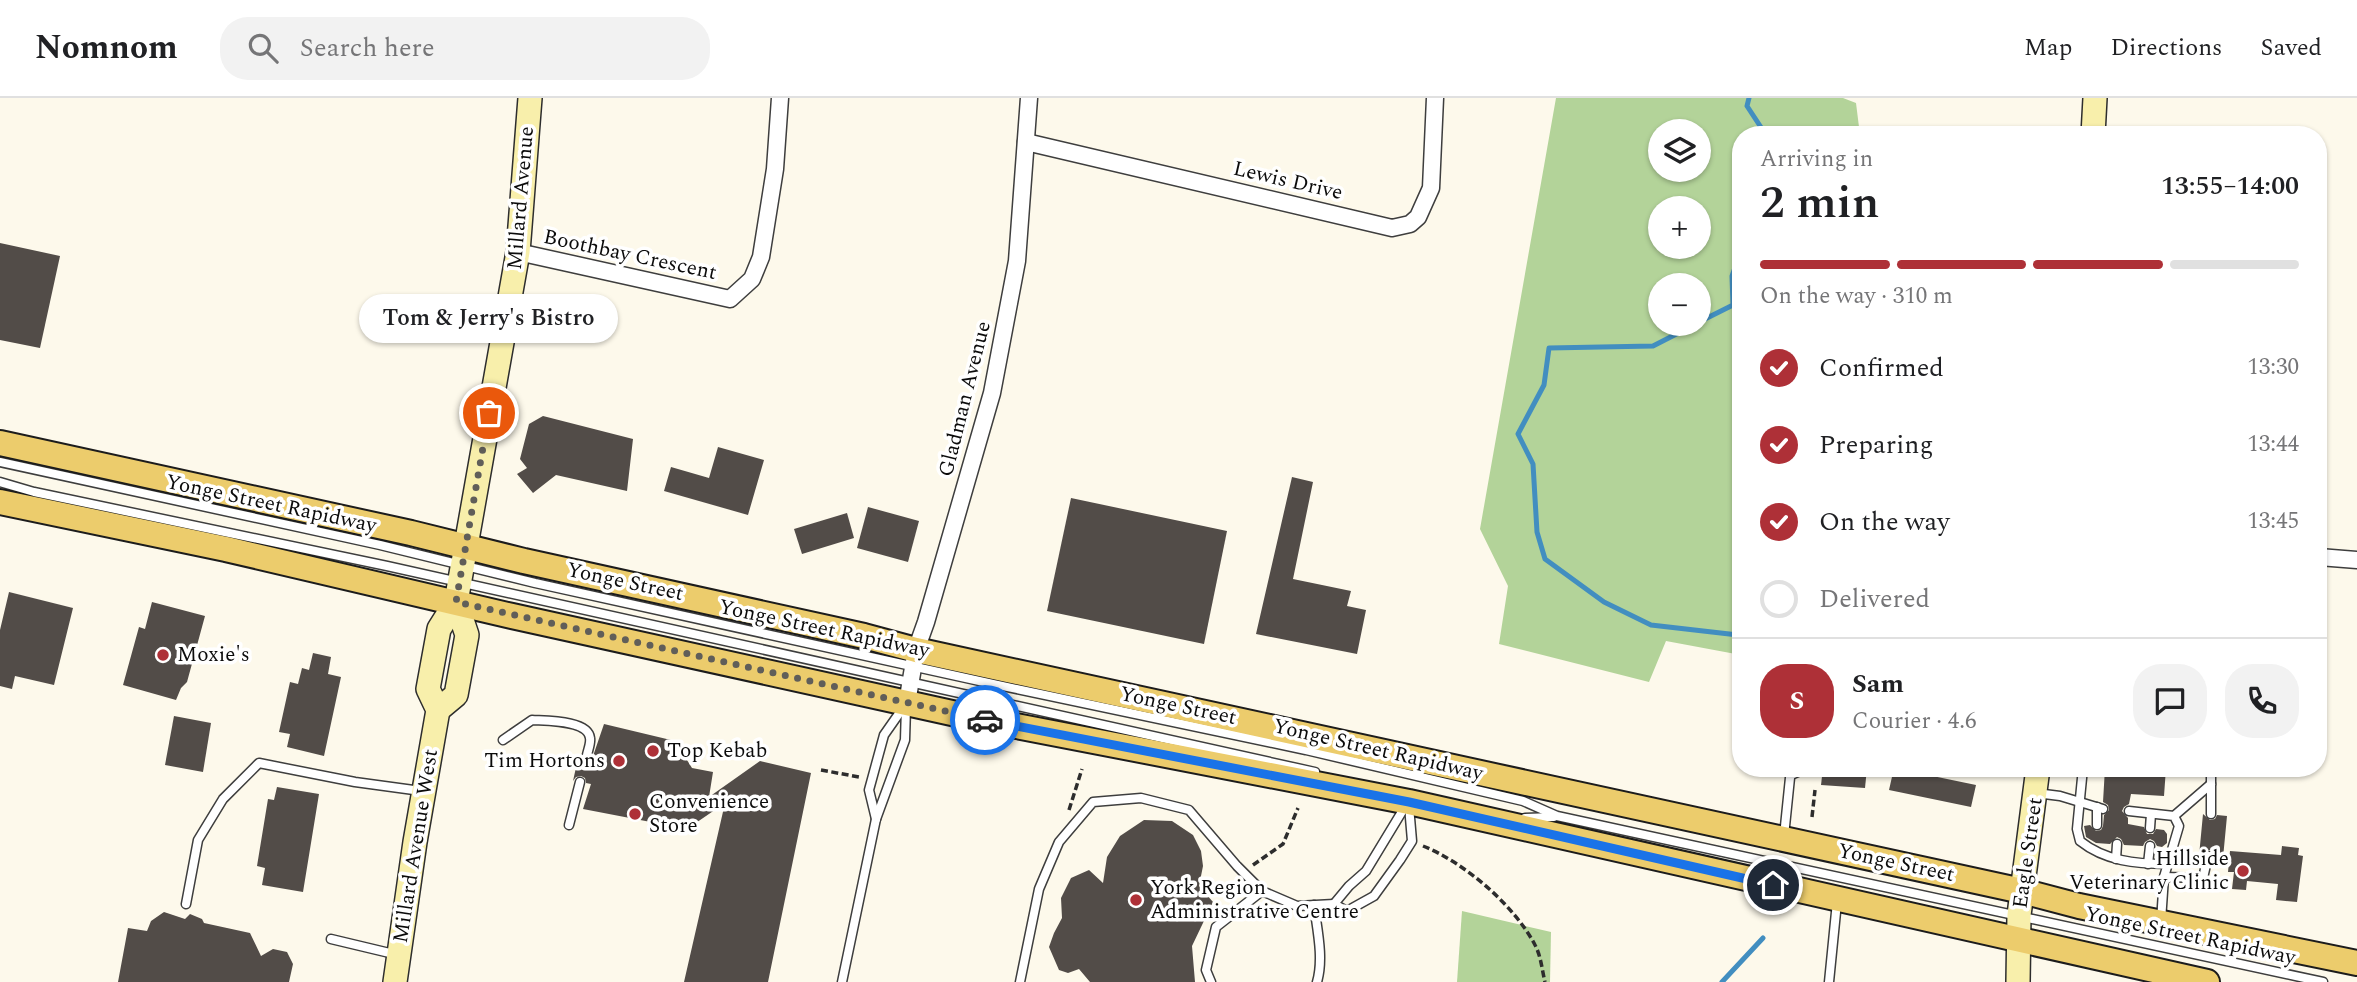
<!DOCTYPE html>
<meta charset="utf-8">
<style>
body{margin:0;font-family:Spectral,serif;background:#f2f2f2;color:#202124;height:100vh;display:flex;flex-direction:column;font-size:26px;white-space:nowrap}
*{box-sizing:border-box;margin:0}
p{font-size:23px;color:#757577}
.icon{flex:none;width:38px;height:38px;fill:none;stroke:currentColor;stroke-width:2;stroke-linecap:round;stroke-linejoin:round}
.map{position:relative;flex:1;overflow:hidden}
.side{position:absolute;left:1732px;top:28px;width:595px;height:651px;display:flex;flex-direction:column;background:#fff;border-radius:28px;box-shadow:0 2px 5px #0004}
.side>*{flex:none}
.buttons{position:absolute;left:1648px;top:21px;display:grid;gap:14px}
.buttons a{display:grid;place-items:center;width:63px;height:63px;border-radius:50%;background:#fff;box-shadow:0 2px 5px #0004;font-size:35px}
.pin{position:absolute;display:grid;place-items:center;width:60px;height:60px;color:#fff;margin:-30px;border:4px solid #fff;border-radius:50%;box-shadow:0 2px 7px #0007}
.courier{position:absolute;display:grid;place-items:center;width:70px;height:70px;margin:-35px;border:5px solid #1a73e8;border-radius:50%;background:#fff;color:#222;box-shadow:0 2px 9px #0007}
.bubble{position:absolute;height:49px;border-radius:24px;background:#fff;box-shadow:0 2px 5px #0004;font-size:23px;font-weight:600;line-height:49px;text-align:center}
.headline em{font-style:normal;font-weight:600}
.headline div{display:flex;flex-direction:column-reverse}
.headline{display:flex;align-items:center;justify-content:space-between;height:119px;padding:0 28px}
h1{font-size:46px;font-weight:600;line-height:52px}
.bar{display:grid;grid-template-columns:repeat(4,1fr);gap:10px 7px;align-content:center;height:84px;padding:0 28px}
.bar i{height:9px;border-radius:5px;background:#e0e0e0}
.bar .active{background:#ae3037}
.bar p{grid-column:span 4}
.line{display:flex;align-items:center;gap:18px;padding:0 28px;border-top:2px solid #e0e0e0}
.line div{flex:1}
.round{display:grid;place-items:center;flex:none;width:74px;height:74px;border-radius:28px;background:#f2f2f2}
ol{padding:0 28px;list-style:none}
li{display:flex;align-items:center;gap:21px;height:77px}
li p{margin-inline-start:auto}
li .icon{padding:7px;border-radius:50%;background:#ae3037;color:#fff;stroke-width:4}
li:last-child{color:#757577}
li i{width:38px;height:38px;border:4px solid #e0e0e0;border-radius:50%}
header{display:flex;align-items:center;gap:42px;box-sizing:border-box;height:98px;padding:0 35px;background:#fff;border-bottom:2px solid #e0e0e0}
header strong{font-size:33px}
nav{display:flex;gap:38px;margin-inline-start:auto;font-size:24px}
.search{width:490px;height:63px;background:#f2f2f2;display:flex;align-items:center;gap:18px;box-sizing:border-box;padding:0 24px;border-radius:28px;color:#757577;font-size:26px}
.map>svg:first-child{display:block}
</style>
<header>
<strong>Nomnom</strong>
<div class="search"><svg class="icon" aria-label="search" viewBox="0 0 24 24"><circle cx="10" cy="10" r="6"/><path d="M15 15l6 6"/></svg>Search here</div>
<nav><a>Map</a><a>Directions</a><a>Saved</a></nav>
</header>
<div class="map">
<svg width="2357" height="884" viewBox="0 0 2357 884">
<rect width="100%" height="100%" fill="#fdf9eb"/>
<!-- forest -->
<g fill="#b3d399" fill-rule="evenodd">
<path d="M1556,0H1843L1856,5L1860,37H1741V557L1666,543L1649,584L1499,546L1508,488L1480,431ZM1661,33H1699V72H1661ZM1661,110H1699V149H1661ZM1661,187H1699V226H1661Z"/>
<path d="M1462,813L1551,834L1550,884H1457Z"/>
</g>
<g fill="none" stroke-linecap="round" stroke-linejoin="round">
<!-- stream -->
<g stroke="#428ec0" stroke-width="5">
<path d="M1749,0L1747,8L1766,37"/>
<path d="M1699,224L1733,207L1732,178L1741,153"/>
<path d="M1696,226L1653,248L1549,250L1544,287L1518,336L1533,366L1537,434L1545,461L1604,504L1651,527L1738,537"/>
<path d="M1722,884L1763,840"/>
</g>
</g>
<!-- building -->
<g fill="#524c48">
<path d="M0,145L60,158L40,250L0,242Z"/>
<path d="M543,318L633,341L627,393L556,377L533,395L517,376L527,370L520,361L529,326Z"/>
<path d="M718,349L764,362L748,417L664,393L671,369L709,380Z"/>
<path d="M1292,379L1313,384L1293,481L1351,493L1347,508L1366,512L1357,556L1256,536Z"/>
<path d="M1071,400L1227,433L1204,546L1047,513Z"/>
<path d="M868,409L919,423L908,464L857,450Z"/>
<path d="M847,415L854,440L802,456L794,431Z"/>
<path d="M9,494L73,510L54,587L15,578L12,591L0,588V532Z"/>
<path d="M152,504L205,518L187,584L181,590L176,602L123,587L139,529L145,531Z"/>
<path d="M313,555L331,559L328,576L341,579L324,658L287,649L290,636L279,634L290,584L298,586L302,570L309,572Z"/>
<path d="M174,618L211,625L203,674L165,667Z"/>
<path d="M604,626L675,643L692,670L713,674L709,699L760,663L811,675L768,884H684L725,705L687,731L583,711L591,686L586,685L585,680L581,678L576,679L573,683L579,656L585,663L592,661Z"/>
<path d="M1823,670H1867L1865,690L1821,687Z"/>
<path d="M1894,670L1976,687L1971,709L1889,692Z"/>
<path d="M2105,670H2166L2164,698L2131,696L2129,706L2124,709L2122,713L2128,720V726L2144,729L2147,736H2153L2156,731L2164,732L2167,736V745L2162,749L2157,748L2154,743L2150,741L2145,744L2143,748L2124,747L2121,741L2117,739L2110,746L2096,745L2086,739L2084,728L2090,727L2096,733L2101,732L2103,728L2104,717L2109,712L2108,707L2103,704Z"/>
<path d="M277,689L319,696L303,794L262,787L265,770L257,768L268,701L274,702Z"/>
<path d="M2203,716L2210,722L2215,721L2217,717L2227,718L2223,760L2214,759L2213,754L2209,752L2199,758Z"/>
<path d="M1144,722L1172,723L1193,737L1201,753L1203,768L1199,788L1213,804L1192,848L1195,884H1090L1079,871L1068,875L1059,872L1049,849L1054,835L1062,820L1061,800L1071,780L1089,772L1103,785L1107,759L1120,738Z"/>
<path d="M2282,748L2299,750L2298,757L2303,758L2297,804L2276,802L2278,786L2247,783L2246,792L2232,791L2234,774H2228L2230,753L2281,757Z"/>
<path d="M164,814L185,821L190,816L202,821L204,825L250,835L261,858L273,851L287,854L293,866L289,884H118L128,830L147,833L151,823Z"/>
</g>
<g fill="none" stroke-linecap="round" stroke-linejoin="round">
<!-- service casing -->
<g stroke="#3e3e3e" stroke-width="11">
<g id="service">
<path d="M0,364L380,447L535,485L993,586L1306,652L1523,703L1557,718L2323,884"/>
<path d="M0,384L34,394L387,468L1315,674"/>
<path d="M503,642L532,622C546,623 588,622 590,640C591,645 588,652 587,657"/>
<path d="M2083,670L2077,731L2080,743C2105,763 2136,766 2167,766"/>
<path d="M2208,670L2211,674V716"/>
<path d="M1791,677L1807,670"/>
<path d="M2036,695L2060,698L2103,711"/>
<path d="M2129,713L2174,718L2179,728L2164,779L2161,823"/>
<path d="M2174,718L2211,686"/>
<path d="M1525,720L1554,719"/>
<path d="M876,721L869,692L884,637L905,607"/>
<path d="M569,727L580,684"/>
<path d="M2097,727V709"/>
<path d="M2150,730L2151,716"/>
<path d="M1784,738L1791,670"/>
<path d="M2116,761L2117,746"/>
<path d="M2148,766L2150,748"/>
<path d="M2164,779L2203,780L2208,758"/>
<path d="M186,806L198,742L223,701L259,665L355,684L421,693"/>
<path d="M1334,806L1349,788L1366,773L1406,707"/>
<path d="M1314,807C1317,831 1324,860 1317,884"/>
<path d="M331,841L398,857"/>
<path d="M842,884L876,721L905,642L906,609"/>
<path d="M1020,884L1039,791L1059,744L1093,704L1141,700L1189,712L1237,768L1262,793L1297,808L1334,806L1347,813L1374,798L1400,762L1412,743L1409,708"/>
<path d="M1211,884L1206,872L1216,829L1262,793"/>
<path d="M1829,884L1837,804"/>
</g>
</g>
<!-- minor casing -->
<g stroke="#3e3e3e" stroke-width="19">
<g id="minor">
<path d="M1026,44L1392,130L1410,126L1418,119L1431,90L1435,0"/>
<path d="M518,154L730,201L752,181L761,159L775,71L780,0"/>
<path d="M2319,459L2357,462"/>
<path d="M907,605L916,552L926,524L992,295L1017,163L1029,0"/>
</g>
</g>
<!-- secondary casing -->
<g stroke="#2d2d2d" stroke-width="26">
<g id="secondary">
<path d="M2093,37L2095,0"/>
<path d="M438,612L456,597L467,537L456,504"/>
<path d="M395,884L415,744L438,612L428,591L439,531L456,504L518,154L530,0"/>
<path d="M2018,884L2019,817L2038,670"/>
</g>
</g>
<!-- primary casing -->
<g stroke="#1c1c1c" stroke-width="28">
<g id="primary">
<path d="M0,345L411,435L524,463L864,538L916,552L2022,793L2079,808L2357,865"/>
<path d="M0,404L226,451L512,518L970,619L1409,704L2207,884"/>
</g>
</g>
<!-- path -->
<g stroke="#2d2d2d" stroke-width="3.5" stroke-dasharray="7 3.5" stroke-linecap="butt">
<path d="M821,672L859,679"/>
<path d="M1069,712L1082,671"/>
<path d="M1812,719L1815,692"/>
<path d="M1423,748C1465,765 1514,807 1535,847C1541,858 1542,872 1545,884"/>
<path d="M1253,767L1283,746L1298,710"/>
</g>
<!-- service -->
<use href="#service" stroke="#fff" stroke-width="8"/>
<!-- minor -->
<use href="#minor" stroke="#fff" stroke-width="16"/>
<!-- secondary -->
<use href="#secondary" stroke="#f8efab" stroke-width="23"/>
<!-- primary -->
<use href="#primary" stroke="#eccc6c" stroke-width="24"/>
</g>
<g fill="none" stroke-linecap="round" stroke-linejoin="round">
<!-- done -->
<path stroke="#605e59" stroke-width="7" stroke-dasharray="0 12.6" d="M489,315L456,504L985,622"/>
<!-- route -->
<path stroke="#1a73e8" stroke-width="9" d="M985,622L1409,704L1773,787"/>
</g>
<!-- markers -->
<g fill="#ae3037" stroke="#fff" stroke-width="2.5">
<circle cx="163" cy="557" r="7"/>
<circle cx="653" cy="653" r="7"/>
<circle cx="619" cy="663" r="7"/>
<circle cx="635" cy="716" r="7"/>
<circle cx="2243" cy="773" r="7"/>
<circle cx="1136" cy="802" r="7"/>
</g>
<g text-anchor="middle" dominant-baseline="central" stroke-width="7" stroke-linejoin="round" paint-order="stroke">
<!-- street labels -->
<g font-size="21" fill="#0b0b0b" stroke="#fff">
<text transform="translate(1288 83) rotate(13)">Lewis Drive</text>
<text transform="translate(521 100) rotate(-85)">Millard Avenue</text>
<text transform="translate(630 157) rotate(12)">Boothbay Crescent</text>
<text transform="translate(965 301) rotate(-76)">Gladman Avenue</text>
<text transform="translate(271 406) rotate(12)">Yonge Street Rapidway</text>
<text transform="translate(625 484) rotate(12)">Yonge Street</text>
<text transform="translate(824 531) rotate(12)">Yonge Street Rapidway</text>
<text transform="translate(1178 608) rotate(12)">Yonge Street</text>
<text transform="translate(1378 652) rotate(13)">Yonge Street Rapidway</text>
<text transform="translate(416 748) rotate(-81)">Millard Avenue West</text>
<text transform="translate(2028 755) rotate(-82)">Eagle Street</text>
<text transform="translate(1896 765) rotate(12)">Yonge Street</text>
<text transform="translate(2190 838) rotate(12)">Yonge Street Rapidway</text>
</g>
<!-- poi labels -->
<g font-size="21" fill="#0b0b0b" stroke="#fff" text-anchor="start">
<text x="177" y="557">Moxie's</text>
<text x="667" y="653">Top Kebab</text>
<text x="605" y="663" text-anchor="end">Tim Hortons</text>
<text x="649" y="704">Convenience<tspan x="649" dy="24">Store</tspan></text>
<text x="2229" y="761" text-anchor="end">Hillside<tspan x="2229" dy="24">Veterinary Clinic</tspan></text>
<text x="1150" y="790">York Region<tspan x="1150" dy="24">Administrative Centre</tspan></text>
</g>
</g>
</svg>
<div class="buttons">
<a><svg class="icon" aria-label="layers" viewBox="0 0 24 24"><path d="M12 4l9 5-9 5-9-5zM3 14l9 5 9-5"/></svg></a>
<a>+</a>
<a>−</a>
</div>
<div class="pin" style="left:489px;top:315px;background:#ea580c"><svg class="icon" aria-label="bag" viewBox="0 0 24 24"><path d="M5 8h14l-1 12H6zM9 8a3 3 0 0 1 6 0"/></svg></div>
<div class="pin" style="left:1773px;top:787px;background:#1f2937"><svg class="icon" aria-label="home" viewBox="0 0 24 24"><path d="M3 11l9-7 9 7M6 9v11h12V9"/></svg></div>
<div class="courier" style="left:985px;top:622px"><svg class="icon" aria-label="car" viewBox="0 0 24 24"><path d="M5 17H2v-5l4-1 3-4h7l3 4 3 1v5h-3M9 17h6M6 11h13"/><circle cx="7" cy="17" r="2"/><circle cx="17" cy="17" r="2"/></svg></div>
<div class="bubble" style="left:359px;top:196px;width:259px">Tom &amp; Jerry's Bistro</div>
<section class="side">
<div class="headline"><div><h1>2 min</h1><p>Arriving in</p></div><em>13:55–14:00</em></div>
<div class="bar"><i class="active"></i><i class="active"></i><i class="active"></i><i></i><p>On the way · 310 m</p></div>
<ol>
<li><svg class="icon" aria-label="check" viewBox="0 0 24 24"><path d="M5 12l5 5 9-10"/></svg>Confirmed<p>13:30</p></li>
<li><svg class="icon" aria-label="check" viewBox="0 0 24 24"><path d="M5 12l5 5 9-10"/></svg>Preparing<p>13:44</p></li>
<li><svg class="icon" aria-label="check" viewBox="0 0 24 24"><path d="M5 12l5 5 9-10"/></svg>On the way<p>13:45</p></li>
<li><i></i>Delivered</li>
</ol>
<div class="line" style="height:126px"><b class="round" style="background:#ae3037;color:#fff">S</b><div><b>Sam</b><p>Courier · 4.6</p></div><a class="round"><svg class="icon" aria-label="chat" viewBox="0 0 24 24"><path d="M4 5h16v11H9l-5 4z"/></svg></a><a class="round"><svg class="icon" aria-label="phone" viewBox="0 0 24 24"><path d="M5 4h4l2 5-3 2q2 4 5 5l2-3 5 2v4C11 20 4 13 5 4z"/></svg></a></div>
</section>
</div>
